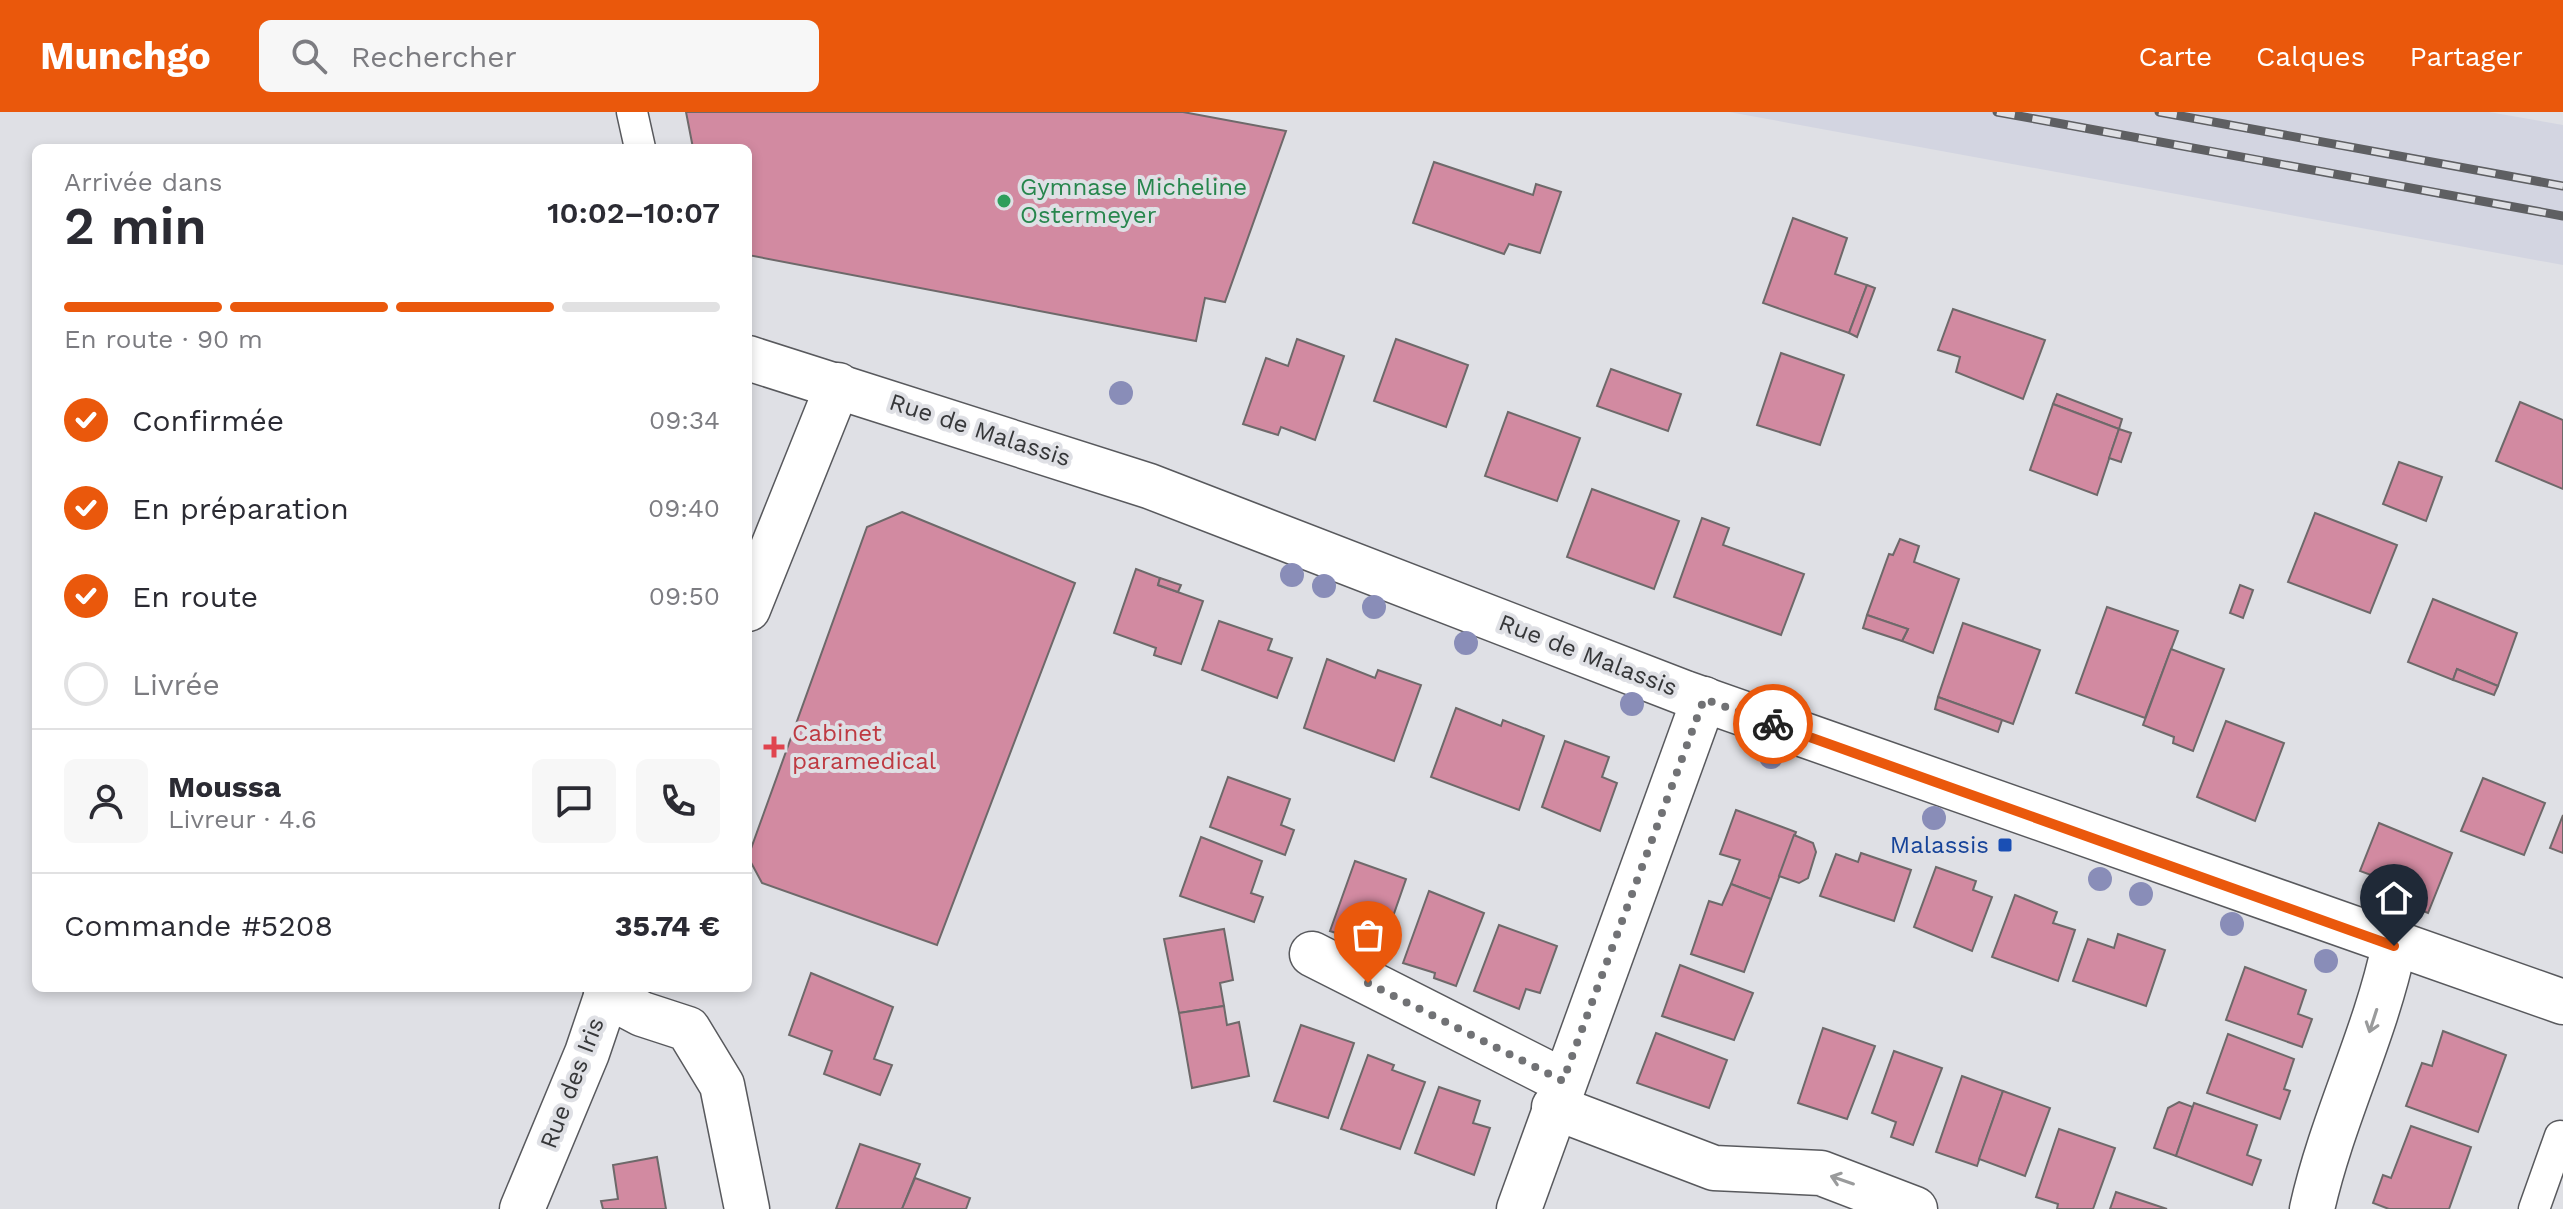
<!DOCTYPE html>
<html lang="fr">
<meta charset="utf-8">
<style>
body{margin:0;font-family:"Work Sans",sans-serif;background:#f7f7f7;color:#2b2b33;height:100vh;display:flex;flex-direction:column;font-size:30px;white-space:nowrap}
*{box-sizing:border-box;margin:0}
p{font-size:26px;color:#7c7c81}
.icon{flex:none;width:44px;height:44px;fill:none;stroke:currentColor;stroke-width:2;stroke-linecap:round;stroke-linejoin:round}
.map{position:relative;flex:1;overflow:hidden}
.side{position:absolute;left:32px;top:32px;width:720px;height:848px;display:flex;flex-direction:column;background:#fff;border-radius:12px;box-shadow:0 4px 12px #0003}
.side>*{flex:none}
.pin{position:absolute;display:grid;place-items:center;width:68px;height:68px;color:#fff;margin:-82px -34px;border-radius:50% 50% 50% 0;rotate:-45deg;box-shadow:0 0 8px #0007}
.pin .icon{rotate:45deg}
.courier{position:absolute;display:grid;place-items:center;width:80px;height:80px;margin:-40px;border:6px solid #ea580c;border-radius:50%;background:#fff;color:#222;box-shadow:0 2px 10px #0007}
.head em{font-style:normal;font-weight:600}
.head div{display:flex;flex-direction:column-reverse}
.head{display:flex;align-items:center;justify-content:space-between;height:136px;padding:0 32px}
h1{font-size:52px;font-weight:600;line-height:60px}
.bar{display:grid;grid-template-columns:repeat(4,1fr);gap:12px 8px;align-content:center;height:96px;padding:0 32px}
.bar i{height:10px;border-radius:6px;background:#e1e1e2}
.bar .current{background:#ea580c}
.bar p{grid-column:span 4}
.line{display:flex;align-items:center;gap:20px;padding:0 32px;border-top:2px solid #e1e1e2}
.line div{flex:1}
.round{display:grid;place-items:center;flex:none;width:84px;height:84px;border-radius:12px;background:#f7f7f7}
ol{padding:0 32px;list-style:none}
li{display:flex;align-items:center;gap:24px;height:88px}
li p{margin-inline-start:auto}
li .icon{padding:8px;border-radius:50%;background:#ea580c;color:#fff;stroke-width:4}
li:last-child{color:#7c7c81}
li i{width:44px;height:44px;border:4px solid #e1e1e2;border-radius:50%}
header{display:flex;align-items:center;gap:48px;box-sizing:border-box;height:112px;padding:0 40px;background:#ea580c;color:#fff}
header strong{font-size:38px}
nav{display:flex;gap:44px;margin-inline-start:auto;font-size:28px}
.search{width:560px;height:72px;background:#f7f7f7;display:flex;align-items:center;gap:20px;box-sizing:border-box;padding:0 28px;border-radius:12px;color:#7c7c81;font-size:30px}
.map>svg:first-child{display:block}
</style>
<header>
<strong>Munchgo</strong>
<div class="search"><svg class="icon" aria-label="search" viewBox="0 0 24 24"><circle cx="10" cy="10" r="6"/><path d="M15 15l6 6"/></svg>Rechercher</div>
<nav><a>Carte</a><a>Calques</a><a>Partager</a></nav>
</header>
<div class="map">
<svg width="2563" height="1097" viewBox="0 0 2563 1097">
<rect width="100%" height="100%" fill="#dfe0e5"/>
<!-- built -->
<path fill="#d3d5e1" d="M1729,0H2489L2563,13V153Z"/>
<!-- building -->
<g fill="#d28aa1" stroke="#6e696a" stroke-width="2">
<path d="M686,0H1183L1286,19L1225,190L1205,186L1196,229L748,143V36H693Z"/>
<path d="M1434,50L1533,83L1536,72L1561,80L1540,141L1509,132L1504,142L1413,111Z"/>
<path d="M1793,106L1847,126L1835,162L1867,173L1849,221L1763,191Z"/>
<path d="M1867,173L1875,176L1857,225L1849,221Z"/>
<path d="M1953,197L2045,228L2023,287L1956,260L1960,245L1938,238Z"/>
<path d="M1297,227L1344,244L1315,328L1281,315L1278,323L1243,312L1266,246L1288,254Z"/>
<path d="M1396,227L1468,253L1446,315L1374,289Z"/>
<path d="M1781,241L1844,263L1820,333L1757,313Z"/>
<path d="M1611,257L1681,282L1668,319L1597,294Z"/>
<path d="M2057,282L2122,307L2119,317L2053,292Z"/>
<path d="M2520,290L2563,308V377L2496,349Z"/>
<path d="M2053,292L2119,317L2097,383L2030,358Z"/>
<path d="M1508,300L1580,326L1557,389L1485,364Z"/>
<path d="M2119,317L2131,321L2121,350L2109,346Z"/>
<path d="M2399,350L2442,365L2426,409L2383,392Z"/>
<path d="M1592,377L1679,409L1654,477L1567,445Z"/>
<path d="M902,400L1075,471L937,833L762,771L748,745L867,415Z"/>
<path d="M2315,401L2397,433L2370,501L2288,470Z"/>
<path d="M1702,406L1729,416L1723,433L1804,462L1781,523L1674,485Z"/>
<path d="M1900,427L1919,434L1914,450L1959,467L1933,541L1902,529L1908,517L1867,503L1889,442L1893,443Z"/>
<path d="M1136,457L1160,466L1158,473L1203,489L1181,552L1154,543L1156,536L1114,521Z"/>
<path d="M1160,466L1181,473L1178,480L1158,473Z"/>
<path d="M2240,473L2253,478L2243,506L2230,501Z"/>
<path d="M2433,487L2517,521L2498,574L2457,557L2453,568L2408,550Z"/>
<path d="M2107,495L2178,519L2145,606L2076,581Z"/>
<path d="M1867,503L1908,517L1902,529L1863,516Z"/>
<path d="M1219,509L1272,527L1268,538L1292,546L1277,586L1202,558Z"/>
<path d="M1963,511L2040,538L2013,612L1938,585Z"/>
<path d="M2171,537L2224,557L2193,639L2173,631L2174,625L2143,613Z"/>
<path d="M1327,547L1375,566L1378,558L1421,573L1394,649L1304,616Z"/>
<path d="M2457,557L2498,574L2494,583L2453,568Z"/>
<path d="M1938,585L2002,608L1998,620L1935,597Z"/>
<path d="M1456,596L1501,614L1503,608L1544,624L1519,698L1431,665Z"/>
<path d="M2226,609L2284,631L2255,709L2197,685Z"/>
<path d="M1565,629L1609,645L1602,665L1617,671L1600,719L1542,695Z"/>
<path d="M1228,665L1290,687L1281,713L1294,718L1285,743L1210,715Z"/>
<path d="M2483,666L2545,691L2524,743L2461,719Z"/>
<path d="M1736,698L1796,720L1771,787L1731,772L1740,748L1720,742Z"/>
<path d="M2563,703V741L2550,736Z"/>
<path d="M2379,711L2452,741L2428,801L2393,787L2398,773L2360,759Z"/>
<path d="M1794,723L1813,731L1816,740L1808,766L1799,771L1779,764Z"/>
<path d="M1201,725L1262,749L1251,781L1263,785L1254,810L1180,784Z"/>
<path d="M1861,741L1911,758L1894,809L1820,784L1836,742L1858,750Z"/>
<path d="M1355,749L1406,767L1382,836L1330,819Z"/>
<path d="M1936,755L1976,769L1973,778L1992,785L1972,839L1914,815Z"/>
<path d="M1731,772L1771,787L1744,860L1691,842L1709,789L1722,793Z"/>
<path d="M1429,779L1484,801L1456,874L1434,866L1435,861L1403,851Z"/>
<path d="M2015,783L2057,800L2053,811L2075,818L2058,869L1992,845Z"/>
<path d="M1499,813L1557,834L1540,881L1526,877L1519,897L1474,879Z"/>
<path d="M1224,817L1233,868L1220,871L1224,894L1179,901L1164,827Z"/>
<path d="M2118,822L2165,838L2146,894L2073,869L2088,827L2114,836Z"/>
<path d="M1680,853L1753,881L1734,928L1662,904Z"/>
<path d="M2245,855L2306,878L2298,902L2312,907L2302,935L2226,908Z"/>
<path d="M811,861L893,895L874,947L892,953L880,983L824,962L832,939L789,923Z"/>
<path d="M1224,894L1227,913L1239,910L1249,964L1192,976L1179,901Z"/>
<path d="M1301,913L1354,931L1328,1006L1274,989Z"/>
<path d="M1823,916L1875,934L1847,1007L1798,991Z"/>
<path d="M2443,919L2506,943L2478,1020L2406,994L2422,951L2432,954Z"/>
<path d="M1656,921L1727,948L1709,996L1637,971Z"/>
<path d="M2228,922L2294,947L2284,977L2290,979L2280,1007L2207,981Z"/>
<path d="M1894,939L1942,956L1913,1033L1891,1025L1896,1010L1872,1001Z"/>
<path d="M1368,943L1394,953L1392,958L1425,970L1400,1037L1341,1017Z"/>
<path d="M1962,964L2003,979L1977,1054L1936,1040Z"/>
<path d="M1439,975L1480,989L1473,1011L1490,1016L1474,1063L1415,1041Z"/>
<path d="M2003,979L2050,996L2025,1064L1979,1047Z"/>
<path d="M2179,990L2193,995L2176,1044L2154,1036L2168,996Z"/>
<path d="M2194,991L2257,1013L2247,1043L2261,1048L2252,1073L2176,1044Z"/>
<path d="M2411,1014L2471,1035L2449,1097H2389L2373,1091L2383,1063L2391,1066Z"/>
<path d="M2059,1017L2115,1036L2093,1097H2057L2058,1092L2036,1085Z"/>
<path d="M860,1032L920,1052L902,1097H836Z"/>
<path d="M657,1045L666,1097H603L601,1089L618,1087L613,1053Z"/>
<path d="M915,1066L970,1086L966,1097H902Z"/>
<path d="M2116,1080L2167,1097H2110Z"/>
</g>
<g fill="none" stroke-linecap="round" stroke-linejoin="round">
<!-- lane casing -->
<g stroke="#58595d" stroke-width="33">
<g id="lane">
<path d="M632,0L640,36"/>
<path d="M2534,1097L2560,1024L2563,1025"/>
</g>
</g>
<!-- street casing -->
<g stroke="#58595d" stroke-width="47">
<g id="street">
<path d="M748,246L1149,374L1685,581L2563,890"/>
<path d="M748,497L838,273"/>
<path d="M1312,842L1563,969"/>
<path d="M606,883L642,902L688,917L722,973L747,1097"/>
<path d="M1554,995L1714,1056L1821,1061L1915,1097"/>
<path d="M522,1097L587,941L609,876"/>
<path d="M1519,1097L1704,587"/>
<path d="M2312,1097C2332,1007 2375,924 2394,834"/>
</g>
</g>
<!-- lane -->
<use href="#lane" stroke="#fff" stroke-width="30"/>
<!-- street -->
<use href="#street" stroke="#fff" stroke-width="44"/>
<!-- rail casing -->
<g stroke="#5e5f62" stroke-width="9">
<g id="rail">
<path d="M1997,0L2563,104"/>
<path d="M2159,0L2563,74"/>
</g>
</g>
<!-- rail -->
<use href="#rail" stroke="#dfe0e5" stroke-width="6" stroke-dasharray="18" stroke-linecap="butt"/>
</g>
<!-- trees -->
<g fill="#898db8">
<circle cx="1121" cy="281" r="12"/>
<circle cx="1292" cy="463" r="12"/>
<circle cx="1324" cy="474" r="12"/>
<circle cx="1374" cy="495" r="12"/>
<circle cx="1466" cy="531" r="12"/>
<circle cx="1632" cy="592" r="12"/>
<circle cx="1771" cy="645" r="12"/>
<circle cx="1934" cy="706" r="12"/>
<circle cx="2100" cy="767" r="12"/>
<circle cx="2141" cy="782" r="12"/>
<circle cx="2232" cy="812" r="12"/>
<circle cx="2326" cy="849" r="12"/>
</g>
<!-- one-way arrows -->
<defs><path id="oneway-shaft" d="M-6 0H5M1.5-3L5.5 0L1.5 3" fill="none" stroke-width="1.6" stroke-linecap="round" stroke-linejoin="round" transform="scale(2)"/></defs>
<g stroke="#9a9b9c">
<use href="#oneway-shaft" transform="translate(2373 909) rotate(108)"/>
<use href="#oneway-shaft" transform="translate(1842 1068) rotate(-161)"/>
</g>
<g fill="none" stroke-linecap="round" stroke-linejoin="round">
<!-- done -->
<path stroke="#717275" stroke-width="8" stroke-dasharray="0 14.4" d="M1368,871L1563,969L1704,587L1773,612"/>
<!-- route -->
<path stroke="#ea580c" stroke-width="10" d="M1773,612L2394,834"/>
</g>
<!-- markers -->
<circle fill="#2e9e5b" stroke="#dfe0e5" stroke-width="3" cx="1004" cy="89" r="8"/>
<path fill="#e0444e" stroke="#dfe0e5" stroke-width="3" d="M770 623h8v8h8v8h-8v8h-8v-8h-8v-8h8z"/>
<rect fill="#1a4fb4" stroke="#dfe0e5" stroke-width="3" x="1997" y="725" width="16" height="16" rx="4"/>
<g text-anchor="middle" dominant-baseline="central" stroke-width="8" stroke-linejoin="round" paint-order="stroke">
<!-- leisure labels -->
<g font-size="24" fill="#27864d" stroke="#dfe0e5" text-anchor="start">
<text x="1020" y="75">Gymnase Micheline<tspan x="1020" dy="28">Ostermeyer</tspan></text>
</g>
<!-- street labels -->
<g font-size="24" fill="#363739" stroke="#dfe0e5">
<text transform="translate(980 318) rotate(18)">Rue de Malassis</text>
<text transform="translate(1588 543) rotate(21)">Rue de Malassis</text>
<text transform="translate(572 971) rotate(-69)">Rue des Iris</text>
</g>
<!-- health labels -->
<g font-size="24" fill="#be3a42" stroke="#dfe0e5" text-anchor="start">
<text x="792" y="621">Cabinet<tspan x="792" dy="28">paramedical</tspan></text>
</g>
<!-- transit labels -->
<g font-size="24" fill="#164399" stroke="#dfe0e5" text-anchor="end">
<text x="1989" y="733">Malassis</text>
</g>
</g>
</svg>
<div class="pin" style="left:1368px;top:871px;background:#ea580c"><svg class="icon" aria-label="bag" viewBox="0 0 24 24"><path d="M5 8h14l-1 12H6zM9 8a3 3 0 0 1 6 0"/></svg></div>
<div class="pin" style="left:2394px;top:834px;background:#1f2937"><svg class="icon" aria-label="home" viewBox="0 0 24 24"><path d="M3 11l9-7 9 7M6 9v11h12V9"/></svg></div>
<div class="courier" style="left:1773px;top:612px"><svg class="icon" aria-label="bike" viewBox="0 0 24 24"><circle cx="6" cy="16" r="4"/><circle cx="18" cy="16" r="4"/><path d="M6 16l4-8h5l3 8M10 8l3 8H6M13 5h3"/></svg></div>
<section class="side">
<div class="head"><div><h1>2 min</h1><p>Arrivée dans</p></div><em>10:02–10:07</em></div>
<div class="bar"><i class="current"></i><i class="current"></i><i class="current"></i><i></i><p>En route · 90 m</p></div>
<ol>
<li><svg class="icon" aria-label="check" viewBox="0 0 24 24"><path d="M5 12l5 5 9-10"/></svg>Confirmée<p>09:34</p></li>
<li><svg class="icon" aria-label="check" viewBox="0 0 24 24"><path d="M5 12l5 5 9-10"/></svg>En préparation<p>09:40</p></li>
<li><svg class="icon" aria-label="check" viewBox="0 0 24 24"><path d="M5 12l5 5 9-10"/></svg>En route<p>09:50</p></li>
<li><i></i>Livrée</li>
</ol>
<div class="line" style="height:144px"><a class="round"><svg class="icon" aria-label="person" viewBox="0 0 24 24"><circle cx="12" cy="8" r="4"/><path d="M4 21q1-7 8-7t8 7"/></svg></a><div><b>Moussa</b><p>Livreur · 4.6</p></div><a class="round"><svg class="icon" aria-label="chat" viewBox="0 0 24 24"><path d="M4 5h16v11H9l-5 4z"/></svg></a><a class="round"><svg class="icon" aria-label="phone" viewBox="0 0 24 24"><path d="M5 4h4l2 5-3 2q2 4 5 5l2-3 5 2v4C11 20 4 13 5 4z"/></svg></a></div>
<div class="line" style="height:104px"><div>Commande #5208</div><b>35.74 €</b></div>
</section>
</div>
